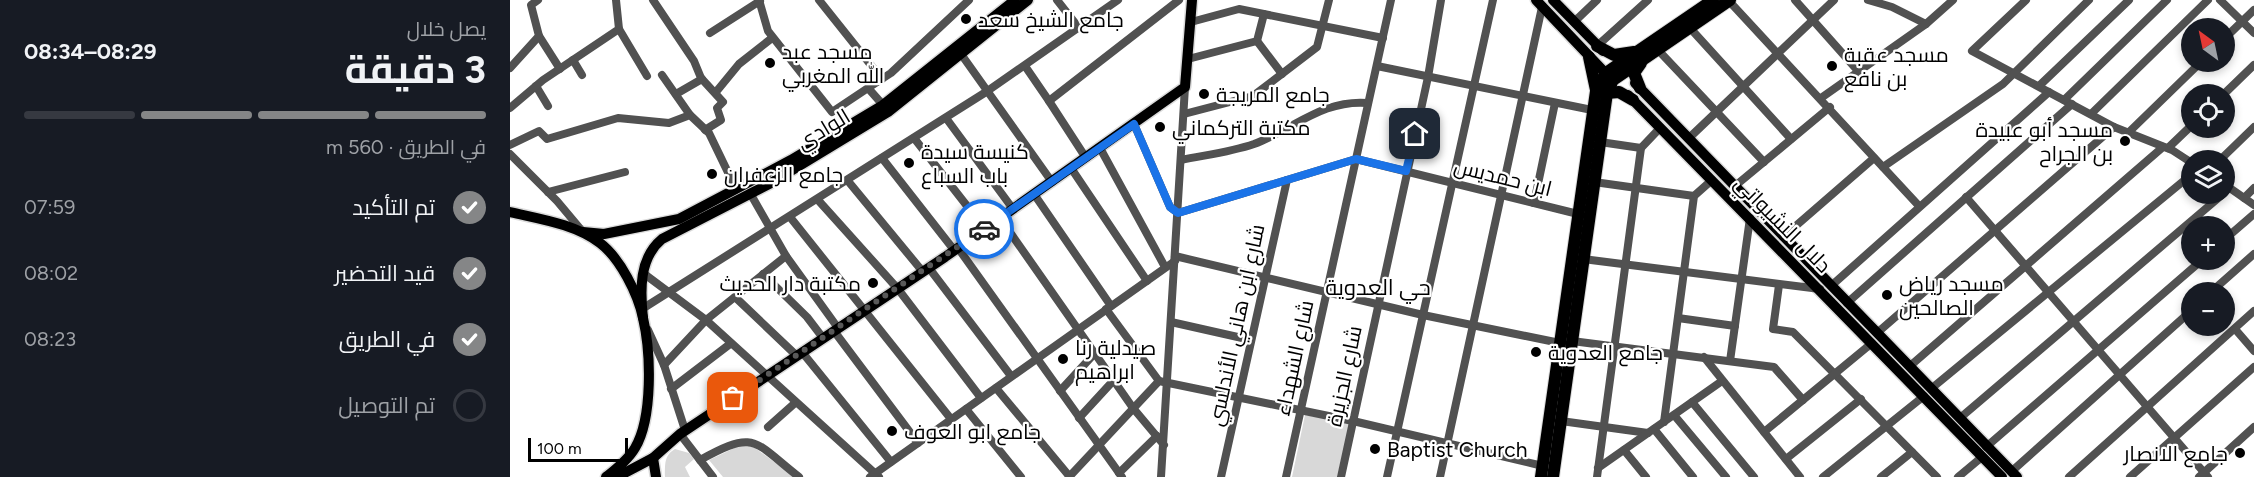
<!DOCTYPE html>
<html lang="ar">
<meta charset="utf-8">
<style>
body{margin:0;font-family:Figtree,Cairo,sans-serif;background:#20242c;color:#f1f3f6;direction:rtl;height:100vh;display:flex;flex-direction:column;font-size:22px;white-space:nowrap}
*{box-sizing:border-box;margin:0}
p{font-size:20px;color:#9ea1a6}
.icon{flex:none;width:33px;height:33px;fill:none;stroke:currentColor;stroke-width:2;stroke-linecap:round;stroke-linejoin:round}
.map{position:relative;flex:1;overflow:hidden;direction:ltr}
.panel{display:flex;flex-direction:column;background:#171b24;width:510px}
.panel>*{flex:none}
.needle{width:39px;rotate:327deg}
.tools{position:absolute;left:1671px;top:18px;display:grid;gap:12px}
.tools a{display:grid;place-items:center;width:54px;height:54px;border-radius:50%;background:#171b24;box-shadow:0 3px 9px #0003;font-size:30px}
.scale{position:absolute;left:18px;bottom:15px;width:100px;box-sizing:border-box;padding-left:6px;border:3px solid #000;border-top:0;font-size:16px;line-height:21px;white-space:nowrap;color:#000;-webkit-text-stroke:4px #fff;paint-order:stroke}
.pin{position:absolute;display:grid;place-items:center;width:51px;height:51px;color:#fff;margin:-26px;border-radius:12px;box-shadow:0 3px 9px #0006}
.courier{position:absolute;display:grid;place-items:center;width:60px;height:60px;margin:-30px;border:4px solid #1a73e8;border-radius:50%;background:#fff;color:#222;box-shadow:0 2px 8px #0007}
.head em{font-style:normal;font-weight:700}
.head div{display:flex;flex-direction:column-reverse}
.head{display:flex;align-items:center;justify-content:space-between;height:102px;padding:0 24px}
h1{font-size:39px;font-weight:700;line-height:45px}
.bar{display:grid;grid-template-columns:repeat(4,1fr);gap:9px 6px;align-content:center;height:72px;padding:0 24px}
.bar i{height:8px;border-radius:4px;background:#363941}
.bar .selected{background:#858687}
.bar p{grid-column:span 4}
ol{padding:0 24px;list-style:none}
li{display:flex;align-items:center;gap:18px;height:66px}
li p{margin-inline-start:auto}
li .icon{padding:6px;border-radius:50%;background:#858687;color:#fff;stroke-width:4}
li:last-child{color:#9ea1a6}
li i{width:33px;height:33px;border:3px solid #363941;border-radius:50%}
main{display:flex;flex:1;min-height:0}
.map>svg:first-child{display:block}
</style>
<main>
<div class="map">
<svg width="1744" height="477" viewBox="0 0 1744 477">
<rect width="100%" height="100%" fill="#fff"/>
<!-- green -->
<g fill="#d8d8d8">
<path d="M795,415L840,423L827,477H782Z"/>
<path d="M233,444L245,448L285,477H213L199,460Z"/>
<path d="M165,449L179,453L184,459L175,467L180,477H155C155,465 154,455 165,449Z"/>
</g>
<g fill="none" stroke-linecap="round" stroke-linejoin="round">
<!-- major casing -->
<g stroke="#dbdbdb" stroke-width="13">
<g id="major">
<path d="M1026,0L1100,78"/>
<path d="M1043,0L1093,51"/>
<path d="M1125,83L1507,477"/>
<path d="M1118,95L1492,477"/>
<path d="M0,212C30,219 65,224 90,243C110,258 128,294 133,318C141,352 143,418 125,448C118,460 106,469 96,477"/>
<path d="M73,232L94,234L169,219L281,160L373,105L505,0"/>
<path d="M133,318C130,290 129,258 152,239L261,183L378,112L518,0"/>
<path d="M143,458L146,477"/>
<path d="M107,477L143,458L170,434L435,257L675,87L682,0"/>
</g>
</g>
<!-- highway casing -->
<g stroke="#dbdbdb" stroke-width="14">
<g id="highway">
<path d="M1087,46L1104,55L1124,52"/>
<path d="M1079,57L1086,90"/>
<path d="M1130,88L1124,73L1131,63"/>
<path d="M1097,93L1109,92L1123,100"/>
<path d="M1031,477L1086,91L1096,73L1203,0"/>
<path d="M1043,477L1097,93L1103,80L1220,0"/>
</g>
</g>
<!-- minor -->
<g stroke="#515151" stroke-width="8">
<path d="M143,0L184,61L191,78L213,102L207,108L211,120L195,130"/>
<path d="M249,0L258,31L322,112L358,88"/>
<path d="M309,0L372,79"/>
<path d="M547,0L569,28"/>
<path d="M1285,0L1349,72"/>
<path d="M1358,0L1382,7L1416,24"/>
<path d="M1516,0L1462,51L1604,127L1662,150L1682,163"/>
<path d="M1710,0L1744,33"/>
<path d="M1219,1L1409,206"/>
<path d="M681,22L729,9L873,38"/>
<path d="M1064,22L1087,0"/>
<path d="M1180,28L1281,139"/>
<path d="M109,29L137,76"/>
<path d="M200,33L250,1"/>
<path d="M29,36L50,69"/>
<path d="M1714,39L1744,10"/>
<path d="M747,41L772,74"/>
<path d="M1087,46L1138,0"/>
<path d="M1148,50L1254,162"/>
<path d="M451,54L542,182"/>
<path d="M678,59L747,41L754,14"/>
<path d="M63,60L72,75"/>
<path d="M515,66L539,101L669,0"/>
<path d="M867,66L1082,110"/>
<path d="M0,68L29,36L21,5L28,0"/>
<path d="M152,75L180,115"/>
<path d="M26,86L38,106"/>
<path d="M1529,86L1619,0"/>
<path d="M206,92L229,64L262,38"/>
<path d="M166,94L192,79"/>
<path d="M1714,94L1744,65"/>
<path d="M1311,98L1416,24L1443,0"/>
<path d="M1554,100L1657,0"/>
<path d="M539,101L576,158"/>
<path d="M373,105L358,88L381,73L459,0"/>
<path d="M0,108L33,80L109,29L106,0"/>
<path d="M674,114L743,96L807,47L819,0"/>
<path d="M1581,114L1698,0"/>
<path d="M436,118L503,209"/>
<path d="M624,124L660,207L668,213L846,159L1068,214"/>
<path d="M1618,133L1691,62"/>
<path d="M404,138L475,229"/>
<path d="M1179,138L1324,0"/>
<path d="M1090,142L1131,148"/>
<path d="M0,145L29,131L37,139L108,118L159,123L180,115L199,133L226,189"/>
<path d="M590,148L655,267"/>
<path d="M1658,148L1682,125"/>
<path d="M0,154L47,201L73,232"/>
<path d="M372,158L444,250"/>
<path d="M671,160C695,155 721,152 744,144C784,129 813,99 858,103"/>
<path d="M1710,160L1744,127"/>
<path d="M1373,167L1493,84L1579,0"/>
<path d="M561,168L637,281"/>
<path d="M338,181L413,272"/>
<path d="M1084,182L1184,196"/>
<path d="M1714,184L1744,205"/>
<path d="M1225,186L1320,107"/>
<path d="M38,192L115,172"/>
<path d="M240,193L276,256L328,328"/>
<path d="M524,194L601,306"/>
<path d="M1456,197L1698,477"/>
<path d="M1734,198L1744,188"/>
<path d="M308,200L388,289L471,398"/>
<path d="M1024,203L1045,103"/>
<path d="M280,217L441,419"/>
<path d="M490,218L623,408L654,445"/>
<path d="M1273,237L1364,158"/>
<path d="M1714,240L1744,214"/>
<path d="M448,248L612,477"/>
<path d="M665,256L913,315L1050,343"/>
<path d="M1073,259L1310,289"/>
<path d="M419,268L501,376"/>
<path d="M133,273L196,320L369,477"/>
<path d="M253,274L297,317L313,338"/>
<path d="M1269,285L1263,329L1283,332L1427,477"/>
<path d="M1321,286L1539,92"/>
<path d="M1701,292L1744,254"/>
<path d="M225,297L287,356"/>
<path d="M1337,303L1562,104"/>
<path d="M132,309L476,92L608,0"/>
<path d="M596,309L649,381"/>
<path d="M1168,318L1225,326"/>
<path d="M661,322L741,340"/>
<path d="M1725,329L1744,351"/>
<path d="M138,330L154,365L175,430"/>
<path d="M324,331L408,443"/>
<path d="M1367,333L1604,127"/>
<path d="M1062,341L1264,367L1293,400"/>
<path d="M292,352L381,462"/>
<path d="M1194,357L1290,477"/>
<path d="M1220,361L1240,218"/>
<path d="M154,365L196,320L276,256"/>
<path d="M1400,366L1653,147"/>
<path d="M486,388L560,477"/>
<path d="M1422,388L1682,174"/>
<path d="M161,389L220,344"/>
<path d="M550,391L584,354"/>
<path d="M1182,402L1244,477"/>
<path d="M456,409L511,477"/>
<path d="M1164,415L1216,477"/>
<path d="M569,418L603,381"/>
<path d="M1450,418L1713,194"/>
<path d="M1051,421L1138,433"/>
<path d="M1154,422L1184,196L1202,180"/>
<path d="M258,427L285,403"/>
<path d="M1144,429L1183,477"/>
<path d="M1254,432L1362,343"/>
<path d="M170,434L203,477"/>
<path d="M1476,447L1692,260"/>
<path d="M1114,450L1136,477"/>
<path d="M1276,459L1351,399"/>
<path d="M190,460C246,429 243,441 289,477"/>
<path d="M1088,468L1212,381"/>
<path d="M1502,471L1682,310"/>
<path d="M609,473L647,436"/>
<path d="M360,477L665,261"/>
<path d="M559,477L649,381L843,421L1033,466"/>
<path d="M651,477L675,87"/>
<path d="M711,477L777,180"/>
<path d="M776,477L881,0"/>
<path d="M831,477L918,77L931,0"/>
<path d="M877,477L983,0"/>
<path d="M930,477L1032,7"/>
<path d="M1087,477L1131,148L1150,128"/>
<path d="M1313,477L1414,396"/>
<path d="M1371,477L1402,452"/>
<path d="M1448,477L1472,457"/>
<path d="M1559,477L1744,311"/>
<path d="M1620,477L1744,367"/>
<path d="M1689,477L1744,427"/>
</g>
<!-- major -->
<use href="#major" stroke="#000" stroke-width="10"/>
<!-- highway -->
<use href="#highway" stroke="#000" stroke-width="12"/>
</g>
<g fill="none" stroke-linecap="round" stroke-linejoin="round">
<!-- done -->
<path stroke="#595959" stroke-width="6" stroke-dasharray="0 10.8" d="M223,398L474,229"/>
<!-- route -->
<path stroke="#1a73e8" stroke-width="8" d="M474,229L624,124L660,207L668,213L846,159L896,171L905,134"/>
</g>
<!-- markers -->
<g fill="#000" stroke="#fff" stroke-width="2">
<circle cx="456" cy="19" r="6"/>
<circle cx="260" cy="63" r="6"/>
<circle cx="1322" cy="66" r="6"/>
<circle cx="694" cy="94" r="6"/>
<circle cx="650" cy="127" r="6"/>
<circle cx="1615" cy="141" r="6"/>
<circle cx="399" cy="163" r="6"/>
<circle cx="202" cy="174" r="6"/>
<circle cx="363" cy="283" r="6"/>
<circle cx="1377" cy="295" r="6"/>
<circle cx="1026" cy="352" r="6"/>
<circle cx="553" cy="359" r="6"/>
<circle cx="382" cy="431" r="6"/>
<circle cx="865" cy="449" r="6"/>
<circle cx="1730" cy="453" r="6"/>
</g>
<g text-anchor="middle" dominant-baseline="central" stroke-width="4.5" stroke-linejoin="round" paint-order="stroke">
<!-- poi labels -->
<g font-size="21" fill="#000" stroke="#fff" text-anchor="start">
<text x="468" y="19">جامع الشيخ سعد</text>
<text x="272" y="51">مسجد عبد<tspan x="272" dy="24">الله المغربي</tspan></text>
<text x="1334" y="54">مسجد عقبة<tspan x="1334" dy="24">بن نافع</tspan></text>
<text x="706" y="94">جامع المريجة</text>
<text x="662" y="127">مكتبة التركماني</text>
<text x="1603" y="129" text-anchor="end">مسجد أبو عبيدة<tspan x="1603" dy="24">بن الجراح</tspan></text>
<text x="411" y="151">كنيسة سيدة<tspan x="411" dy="24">باب السباع</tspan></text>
<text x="214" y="174">جامع الزعفران</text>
<text x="351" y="283" text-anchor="end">مكتبة دار الحديث</text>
<text x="1389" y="283">مسجد رياض<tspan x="1389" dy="24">الصالحين</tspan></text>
<text x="565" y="347">صيدلية رنا<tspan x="565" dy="24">ابراهيم</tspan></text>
<text x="1038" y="352">جامع العدوية</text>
<text x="394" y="431">جامع ابو العوف</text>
<text x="877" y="449">Baptist Church</text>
<text x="1718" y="453" text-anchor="end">جامع الانصار</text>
</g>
<!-- street labels -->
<g font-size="21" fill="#000" stroke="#fff">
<text transform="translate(313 129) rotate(-31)">الوادي</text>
<text transform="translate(993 177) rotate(14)">ابن حمديس</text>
<text transform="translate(1273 224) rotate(45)">دلال النشيواتي</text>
<text transform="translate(726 325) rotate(-78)">شارع ابن هاني الأندلسي</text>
<text transform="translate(784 358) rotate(-78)">شارع الشهداء</text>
<text transform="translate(834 376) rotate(-78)">شارع الجزيرة</text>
</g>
<!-- neighbourhood labels -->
<g font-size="22" fill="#000" stroke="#fff">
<text x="868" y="287">حي العدوية</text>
</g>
</g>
</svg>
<div class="tools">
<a><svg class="needle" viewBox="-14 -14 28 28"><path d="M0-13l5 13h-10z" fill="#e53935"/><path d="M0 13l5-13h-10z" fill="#9ea1a6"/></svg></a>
<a><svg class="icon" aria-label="locate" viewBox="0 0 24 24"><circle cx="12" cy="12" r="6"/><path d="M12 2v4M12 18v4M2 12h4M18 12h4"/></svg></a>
<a><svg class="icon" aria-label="layers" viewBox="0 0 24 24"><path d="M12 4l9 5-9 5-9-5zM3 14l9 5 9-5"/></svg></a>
<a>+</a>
<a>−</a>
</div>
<div class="scale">100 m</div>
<div class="pin" style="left:223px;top:398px;background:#ea580c"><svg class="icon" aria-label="bag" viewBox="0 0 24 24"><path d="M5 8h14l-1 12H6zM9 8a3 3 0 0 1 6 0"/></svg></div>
<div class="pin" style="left:905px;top:134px;background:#1f2937"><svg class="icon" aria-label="home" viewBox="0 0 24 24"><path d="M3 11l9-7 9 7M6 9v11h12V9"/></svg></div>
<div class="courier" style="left:474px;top:229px"><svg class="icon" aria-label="car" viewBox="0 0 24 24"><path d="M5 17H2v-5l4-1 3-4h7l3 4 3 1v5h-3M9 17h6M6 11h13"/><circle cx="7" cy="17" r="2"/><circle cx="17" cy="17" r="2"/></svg></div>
</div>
<section class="panel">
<div class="head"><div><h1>3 دقيقة</h1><p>يصل خلال</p></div><em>08:29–08:34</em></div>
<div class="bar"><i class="selected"></i><i class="selected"></i><i class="selected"></i><i></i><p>في الطريق · 560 m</p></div>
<ol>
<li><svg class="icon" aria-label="check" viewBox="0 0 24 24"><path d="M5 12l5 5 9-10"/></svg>تم التأكيد<p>07:59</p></li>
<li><svg class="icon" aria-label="check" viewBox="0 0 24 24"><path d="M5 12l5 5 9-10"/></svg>قيد التحضير<p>08:02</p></li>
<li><svg class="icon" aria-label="check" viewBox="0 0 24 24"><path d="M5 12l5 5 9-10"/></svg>في الطريق<p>08:23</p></li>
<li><i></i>تم التوصيل</li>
</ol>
</section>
</main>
